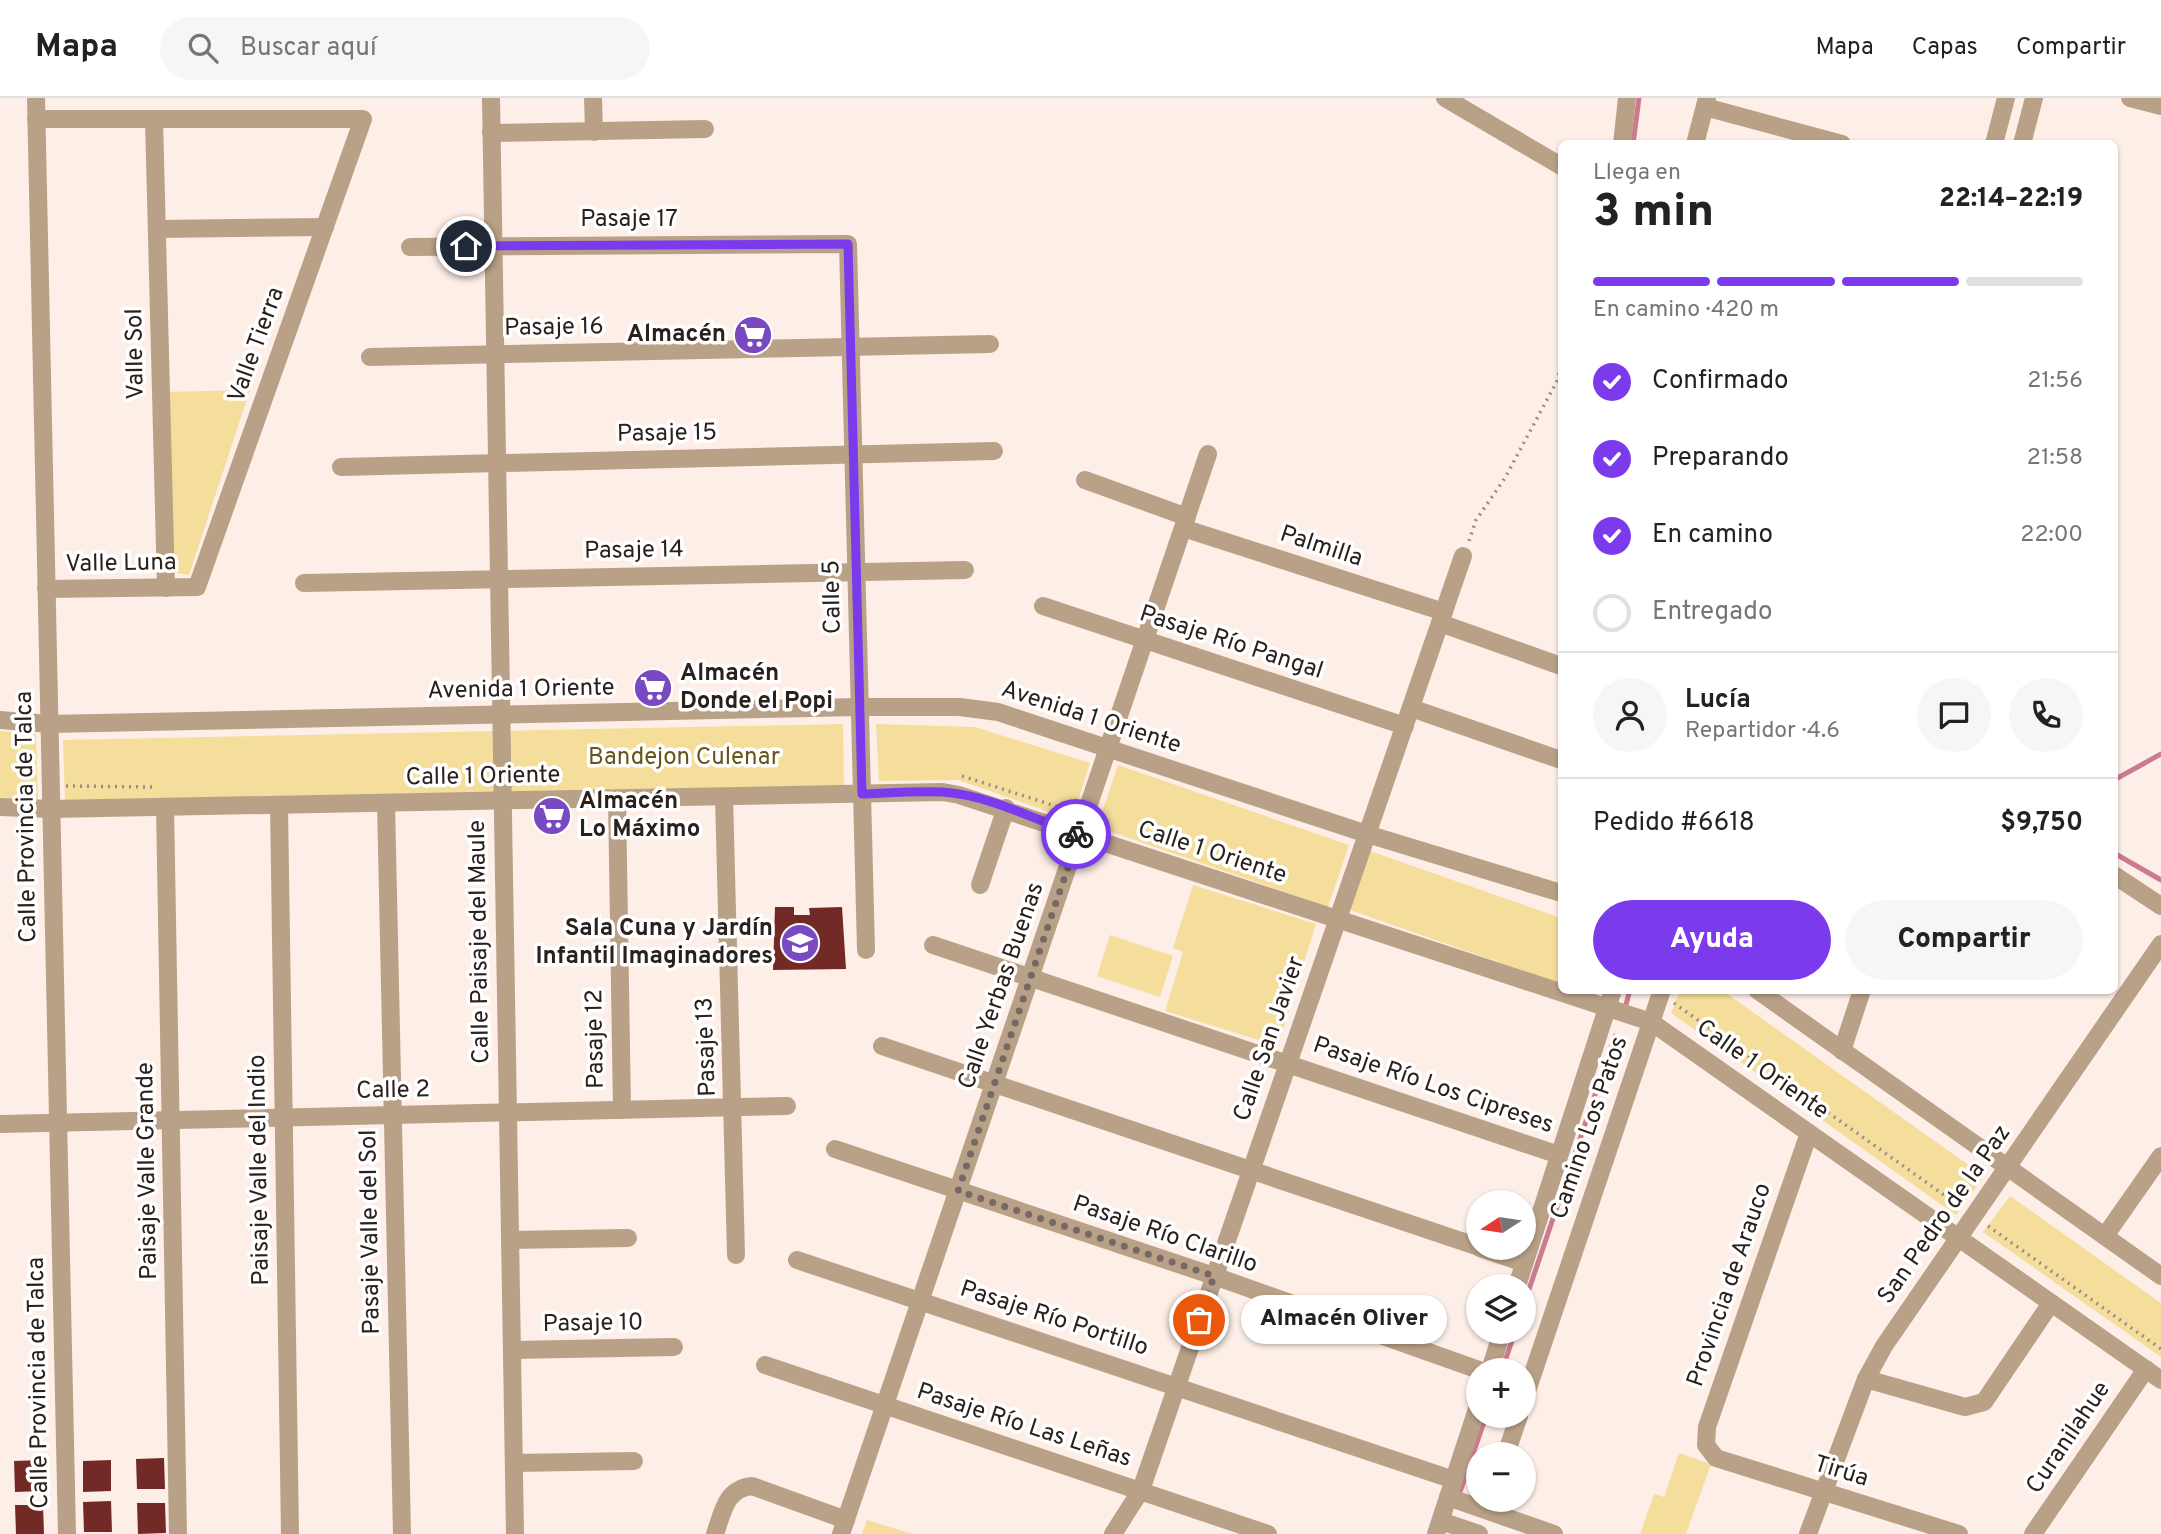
<!DOCTYPE html>
<html lang="es">
<meta charset="utf-8">
<style>
body{margin:0;font-family:Overpass,sans-serif;background:#f6f6f6;color:#222;height:100vh;display:flex;flex-direction:column;font-size:26px;white-space:nowrap}
*{box-sizing:border-box;margin:0}
p{font-size:23px;color:#767676}
.icon{flex:none;width:38px;height:38px;fill:none;stroke:currentColor;stroke-width:2;stroke-linecap:round;stroke-linejoin:round}
.map{position:relative;flex:1;overflow:hidden}
.sheet{position:absolute;left:1558px;top:42px;width:560px;height:854px;display:flex;flex-direction:column;background:#fff;border-radius:10px;box-shadow:0 2px 5px #0004}
.sheet>*{flex:none}
.needle{width:46px;rotate:258deg}
.fabs{position:absolute;left:1466px;top:1092px;display:grid;gap:14px}
.fabs a{display:grid;place-items:center;width:70px;height:70px;border-radius:50%;background:#fff;box-shadow:0 2px 5px #0004;font-size:35px}
.pin{position:absolute;display:grid;place-items:center;width:60px;height:60px;color:#fff;margin:-30px;border:4px solid #fff;border-radius:50%;box-shadow:0 2px 7px #0007}
.courier{position:absolute;display:grid;place-items:center;width:70px;height:70px;margin:-35px;border:5px solid #7c3aed;border-radius:50%;background:#fff;color:#222;box-shadow:0 2px 9px #0007}
.bubble{position:absolute;height:49px;border-radius:24px;background:#fff;box-shadow:0 2px 5px #0004;font-size:23px;font-weight:800;line-height:49px;text-align:center}
.summary em{font-style:normal;font-weight:800}
.summary div{display:flex;flex-direction:column-reverse}
.summary{display:flex;align-items:center;justify-content:space-between;height:119px;padding:0 35px}
h1{font-size:46px;font-weight:800;line-height:52px}
.bar{display:grid;grid-template-columns:repeat(4,1fr);gap:10px 7px;align-content:center;height:84px;padding:0 35px}
.bar i{height:9px;border-radius:5px;background:#e0e0e0}
.bar .on{background:#7c3aed}
.bar p{grid-column:span 4}
.line{display:flex;align-items:center;gap:18px;padding:0 35px;border-top:2px solid #e0e0e0}
.line div{flex:1}
.round{display:grid;place-items:center;flex:none;width:74px;height:74px;border-radius:37px;background:#f6f6f6}
ol{padding:0 35px;list-style:none}
li{display:flex;align-items:center;gap:21px;height:77px}
li p{margin-inline-start:auto}
li .icon{padding:7px;border-radius:50%;background:#7c3aed;color:#fff;stroke-width:4}
li:last-child{color:#767676}
li i{width:38px;height:38px;border:4px solid #e0e0e0;border-radius:50%}
.cta{display:flex;gap:14px;margin-top:auto;padding:14px 35px}
.cta a{flex:1;height:80px;border-radius:42px;background:#7c3aed;color:#fff;font-size:28px;font-weight:800;line-height:80px;text-align:center}
.cta a+a{background:#f6f6f6;color:#222}
header{display:flex;align-items:center;gap:42px;box-sizing:border-box;height:98px;padding:0 35px;background:#fff;border-bottom:2px solid #e0e0e0}
header strong{font-size:33px}
nav{display:flex;gap:38px;margin-inline-start:auto;font-size:24px}
.search{width:490px;height:63px;background:#f6f6f6;display:flex;align-items:center;gap:18px;box-sizing:border-box;padding:0 24px;border-radius:38px;color:#767676;font-size:26px}
.map>svg:first-child{display:block}
</style>
<header>
<strong>Mapa</strong>
<div class="search"><svg class="icon" aria-label="search" viewBox="0 0 24 24"><circle cx="10" cy="10" r="6"/><path d="M15 15l6 6"/></svg>Buscar aquí</div>
<nav><a>Mapa</a><a>Capas</a><a>Compartir</a></nav>
</header>
<div class="map">
<svg width="2161" height="1436" viewBox="0 0 2161 1436">
<rect width="100%" height="100%" fill="#fdeee7"/>
<!-- green -->
<g fill="#f5de9c">
<path d="M250,292L189,477L170,474L165,294Z"/>
<path d="M843,626L844,687L65,703L63,642Z"/>
<path d="M876,626L975,629L1090,665L1072,722L958,682L879,683Z"/>
<path d="M0,633L36,636L38,703L0,700Z"/>
<path d="M1118,667L1349,747L1328,809L1097,729Z"/>
<path d="M1370,753L1561,820V886L1350,812Z"/>
<path d="M1193,787L1316,826L1278,948L1165,913L1183,854L1173,850Z"/>
<path d="M1110,837L1173,858L1160,899L1097,878Z"/>
<path d="M1680,893H1723L1984,1078L1956,1117L1671,915Z"/>
<path d="M2010,1098L2161,1205V1259L1983,1134Z"/>
<path d="M1679,1355L1711,1366L1686,1436H1640L1654,1396L1664,1399Z"/>
<path d="M867,1422L913,1436H862Z"/>
</g>
<g fill="none" stroke-linecap="round" stroke-linejoin="round">
<!-- stream -->
<g stroke="#cc7a8f" stroke-width="5">
<path d="M1633,46L1639,0"/>
<path d="M2114,682L2161,656"/>
<path d="M2114,755L2161,782"/>
<path d="M1625,910L1630,892"/>
<path d="M1524,1206L1615,938"/>
<path d="M1502,1272L1515,1234"/>
<path d="M1460,1394L1486,1318"/>
</g>
</g>
<!-- building -->
<g fill="#732a26">
<path d="M775,809H794V817H810L809,810L842,809L846,871L773,872Z"/>
<path d="M164,1360L165,1391H137L136,1361Z"/>
<path d="M42,1362L43,1393L15,1394L14,1363Z"/>
<path d="M111,1362V1393L83,1394V1363Z"/>
<path d="M111,1403L112,1434H84L83,1404Z"/>
<path d="M137,1405H165L166,1435L138,1436Z"/>
<path d="M15,1407H43L44,1436H16Z"/>
</g>
<g fill="none" stroke-linecap="round" stroke-linejoin="round">
<!-- path -->
<g stroke="#9a8d88" stroke-width="3.5" stroke-dasharray="2 5" stroke-linecap="butt">
<path d="M1469,443L1476,422L1505,380L1557,283L1561,268"/>
<path d="M962,678L1068,712"/>
<path d="M66,688L153,689"/>
<path d="M1674,905L1961,1109"/>
<path d="M1988,1128L2161,1251"/>
</g>
<!-- minor -->
<g stroke="#b9a187" stroke-width="18">
<path d="M36,0L67,1436"/>
<path d="M491,0L515,1436"/>
<path d="M593,0L594,34"/>
<path d="M1445,0L1561,68"/>
<path d="M2130,0L2161,8"/>
<path d="M1705,9L1842,46"/>
<path d="M36,21H363L197,489L46,491"/>
<path d="M154,21L166,490"/>
<path d="M491,35L705,31"/>
<path d="M1622,46L1627,0"/>
<path d="M1695,46L1707,0"/>
<path d="M1994,46L2006,0"/>
<path d="M2022,46L2034,0"/>
<path d="M157,131L325,129"/>
<path d="M410,149L848,146L866,852"/>
<path d="M370,259L990,246"/>
<path d="M341,369L994,353"/>
<path d="M1085,382L1187,419"/>
<path d="M1183,430L1444,514"/>
<path d="M304,485L965,472"/>
<path d="M1043,508L1405,628"/>
<path d="M1440,525L1561,568"/>
<path d="M1411,610L1561,662"/>
<path d="M0,622L49,626L860,609H960L998,614L1367,736L1561,795"/>
<path d="M724,699L736,1157"/>
<path d="M617,701L622,1012"/>
<path d="M386,705L402,1436"/>
<path d="M279,707L290,1436"/>
<path d="M0,709L51,711L943,694L959,697L1651,924L2161,1282"/>
<path d="M165,709L178,1436"/>
<path d="M2114,777L2161,808"/>
<path d="M980,787L1006,710"/>
<path d="M933,847L1559,1057"/>
<path d="M1757,892L2161,1178"/>
<path d="M882,948L1479,1149"/>
<path d="M1842,953L1862,892"/>
<path d="M0,1026L787,1008"/>
<path d="M1809,1035L1707,1329L1706,1347L1716,1360L1959,1436"/>
<path d="M835,1051L1214,1178L1479,1272"/>
<path d="M2105,1138L2161,1058"/>
<path d="M510,1142L628,1140"/>
<path d="M1480,1150L1524,1165"/>
<path d="M797,1162L1454,1382"/>
<path d="M1517,1188L1613,892"/>
<path d="M512,1252L674,1249"/>
<path d="M765,1267L1268,1436"/>
<path d="M1490,1272L1502,1234"/>
<path d="M1866,1281L1965,1309L1984,1304L2051,1205"/>
<path d="M1524,1302L1662,892"/>
<path d="M1506,1356L1519,1318"/>
<path d="M514,1365L634,1363"/>
<path d="M1448,1399L1554,1436"/>
<path d="M1441,1423L1479,1436"/>
<path d="M715,1436C723,1414 725,1391 752,1388L846,1422"/>
<path d="M841,1436L1208,356"/>
<path d="M1113,1436L1141,1392L1463,458"/>
<path d="M1436,1436L1479,1305"/>
<path d="M1808,1436L1866,1281L1884,1248L2161,846"/>
<path d="M2033,1436L2146,1271"/>
</g>
</g>
<g fill="none" stroke-linecap="round" stroke-linejoin="round">
<!-- done -->
<path stroke="#746964" stroke-width="7" stroke-dasharray="0 12.6" d="M1076,736L1079,737L958,1093L1214,1178L1199,1222"/>
<!-- route -->
<path stroke="#7c3aed" stroke-width="9" d="M466,148L848,146L862,696C888,695 916,693 943,694C988,697 1034,721 1076,736"/>
</g>
<!-- icons -->
<defs>
<g id="supermarket-disc" transform="scale(2.0125)"><circle r="9.5" fill="#7849c1" stroke="#fff"/><path d="M-6-5.5h2.5l.6 2H6L4.5 2H-2.5L-4.4-4H-6ZM-1.5 3.2a1.3 1.3 0 1 0 .1 0ZM3 3.2a1.3 1.3 0 1 0 .1 0Z" fill="#fff"/></g>
<g id="school-disc" transform="scale(2.0125)"><circle r="9.5" fill="#7849c1" stroke="#fff"/><path d="M0-5L7-2L0 1L-7-2ZM-4 1L0 2.5L4 1V4Q0 6-4 4Z" fill="#fff"/></g>
</defs>
<g fill-rule="evenodd">
<use href="#supermarket-disc" x="753" y="237"/>
<use href="#supermarket-disc" x="653" y="590"/>
<use href="#supermarket-disc" x="552" y="718"/>
<use href="#school-disc" x="800" y="845"/>
</g>
<g text-anchor="middle" dominant-baseline="central" stroke-width="7" stroke-linejoin="round" paint-order="stroke">
<!-- street labels -->
<g font-size="24" fill="#2a211d" stroke="#fff">
<text x="629" y="122">Pasaje 17</text>
<text transform="translate(554 230) rotate(-1)">Pasaje 16</text>
<text transform="translate(257 247) rotate(-70)">Valle Tierra</text>
<text transform="translate(136 256) rotate(-91)">Valle Sol</text>
<text transform="translate(667 336) rotate(-1)">Pasaje 15</text>
<text transform="translate(1321 449) rotate(18)">Palmilla</text>
<text transform="translate(634 453) rotate(-1)">Pasaje 14</text>
<text transform="translate(121 466) rotate(-1)">Valle Luna</text>
<text transform="translate(833 499) rotate(-91)">Calle 5</text>
<text transform="translate(1231 545) rotate(18)">Pasaje Río Pangal</text>
<text transform="translate(521 592) rotate(-1)">Avenida 1 Oriente</text>
<text transform="translate(1091 620) rotate(18)">Avenida 1 Oriente</text>
<text transform="translate(483 679) rotate(-1)">Calle 1 Oriente</text>
<text transform="translate(27 719) rotate(-91)">Calle Provincia de Talca</text>
<text transform="translate(1212 755) rotate(18)">Calle 1 Oriente</text>
<text transform="translate(480 844) rotate(-91)">Calle Paisaje del Maule</text>
<text transform="translate(1002 888) rotate(-71)">Calle Yerbas Buenas</text>
<text transform="translate(596 941) rotate(-91)">Pasaje 12</text>
<text transform="translate(1270 941) rotate(-71)">Calle San Javier</text>
<text transform="translate(707 949) rotate(-92)">Pasaje 13</text>
<text transform="translate(1762 972) rotate(35)">Calle 1 Oriente</text>
<text transform="translate(1433 988) rotate(19)">Pasaje Río Los Cipreses</text>
<text transform="translate(393 993) rotate(-1)">Calle 2</text>
<text transform="translate(1590 1030) rotate(-71)">Camino Los Patos</text>
<text transform="translate(260 1072) rotate(-91)">Paisaje Valle del Indio</text>
<text transform="translate(148 1073) rotate(-91)">Paisaje Valle Grande</text>
<text transform="translate(1945 1117) rotate(-55)">San Pedro de la Paz</text>
<text transform="translate(371 1134) rotate(-91)">Pasaje Valle del Sol</text>
<text transform="translate(1165 1137) rotate(19)">Pasaje Río Clarillo</text>
<text transform="translate(1730 1187) rotate(-71)">Provincia de Arauco</text>
<text transform="translate(1054 1221) rotate(18)">Pasaje Río Portillo</text>
<text transform="translate(593 1226) rotate(-1)">Pasaje 10</text>
<text transform="translate(39 1285) rotate(-91)">Calle Provincia de Talca</text>
<text transform="translate(1024 1328) rotate(18)">Pasaje Río Las Leñas</text>
<text transform="translate(2069 1340) rotate(-56)">Curanilahue</text>
<text transform="translate(1841 1374) rotate(17)">Tirúa</text>
</g>
<!-- poi labels -->
<g font-size="24" font-weight="bold" fill="#2a211d" stroke="#fff" text-anchor="end">
<text x="726" y="237">Almacén</text>
<text x="680" y="576" text-anchor="start">Almacén<tspan x="680" dy="28">Donde el Popi</tspan></text>
<text x="579" y="704" text-anchor="start">Almacén<tspan x="579" dy="28">Lo Máximo</tspan></text>
<text x="773" y="831">Sala Cuna y Jardín<tspan x="773" dy="28">Infantil Imaginadores</tspan></text>
</g>
<!-- park labels -->
<g font-size="24" fill="#675518" stroke="#fff">
<text x="684" y="660">Bandejon Culenar</text>
</g>
</g>
</svg>
<div class="fabs">
<a><svg class="needle" viewBox="-14 -14 28 28"><path d="M0-13l5 13h-10z" fill="#e53935"/><path d="M0 13l5-13h-10z" fill="#767676"/></svg></a>
<a><svg class="icon" aria-label="layers" viewBox="0 0 24 24"><path d="M12 4l9 5-9 5-9-5zM3 14l9 5 9-5"/></svg></a>
<a>+</a>
<a>−</a>
</div>
<div class="pin" style="left:1199px;top:1222px;background:#ea580c"><svg class="icon" aria-label="bag" viewBox="0 0 24 24"><path d="M5 8h14l-1 12H6zM9 8a3 3 0 0 1 6 0"/></svg></div>
<div class="pin" style="left:466px;top:148px;background:#1f2937"><svg class="icon" aria-label="home" viewBox="0 0 24 24"><path d="M3 11l9-7 9 7M6 9v11h12V9"/></svg></div>
<div class="courier" style="left:1076px;top:736px"><svg class="icon" aria-label="bike" viewBox="0 0 24 24"><circle cx="6" cy="16" r="4"/><circle cx="18" cy="16" r="4"/><path d="M6 16l4-8h5l3 8M10 8l3 8H6M13 5h3"/></svg></div>
<div class="bubble" style="left:1241px;top:1197px;width:206px">Almacén Oliver</div>
<section class="sheet">
<div class="summary"><div><h1>3 min</h1><p>Llega en</p></div><em>22:14–22:19</em></div>
<div class="bar"><i class="on"></i><i class="on"></i><i class="on"></i><i></i><p>En camino · 420 m</p></div>
<ol>
<li><svg class="icon" aria-label="check" viewBox="0 0 24 24"><path d="M5 12l5 5 9-10"/></svg>Confirmado<p>21:56</p></li>
<li><svg class="icon" aria-label="check" viewBox="0 0 24 24"><path d="M5 12l5 5 9-10"/></svg>Preparando<p>21:58</p></li>
<li><svg class="icon" aria-label="check" viewBox="0 0 24 24"><path d="M5 12l5 5 9-10"/></svg>En camino<p>22:00</p></li>
<li><i></i>Entregado</li>
</ol>
<div class="line" style="height:126px"><a class="round"><svg class="icon" aria-label="person" viewBox="0 0 24 24"><circle cx="12" cy="8" r="4"/><path d="M4 21q1-7 8-7t8 7"/></svg></a><div><b>Lucía</b><p>Repartidor · 4.6</p></div><a class="round"><svg class="icon" aria-label="chat" viewBox="0 0 24 24"><path d="M4 5h16v11H9l-5 4z"/></svg></a><a class="round"><svg class="icon" aria-label="phone" viewBox="0 0 24 24"><path d="M5 4h4l2 5-3 2q2 4 5 5l2-3 5 2v4C11 20 4 13 5 4z"/></svg></a></div>
<div class="line" style="height:91px"><div>Pedido #6618</div><b>$9,750</b></div>
<div class="cta"><a>Ayuda</a><a>Compartir</a></div>
</section>
</div>
